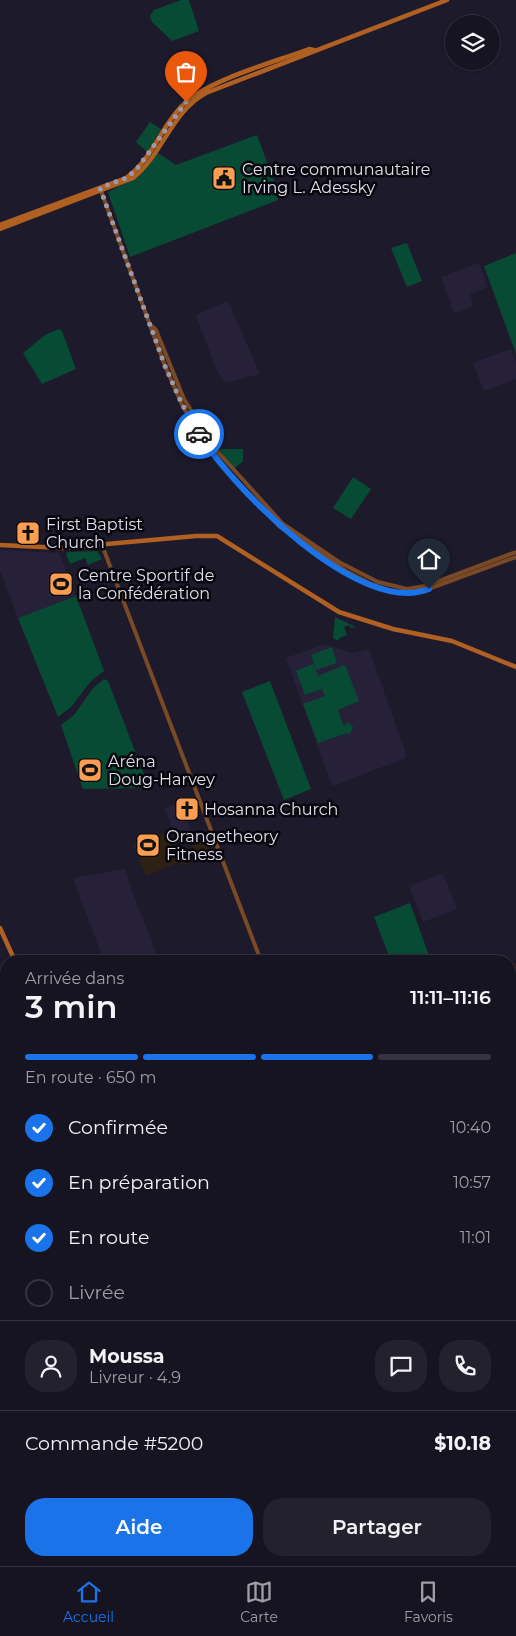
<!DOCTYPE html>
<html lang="fr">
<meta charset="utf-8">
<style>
body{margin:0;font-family:Montserrat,sans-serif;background:#23212e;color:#f1f3f6;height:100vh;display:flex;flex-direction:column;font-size:19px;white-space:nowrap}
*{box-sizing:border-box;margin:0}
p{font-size:16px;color:#9e9ea5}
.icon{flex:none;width:28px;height:28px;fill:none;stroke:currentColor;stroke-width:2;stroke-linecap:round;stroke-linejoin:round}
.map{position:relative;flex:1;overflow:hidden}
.side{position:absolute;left:0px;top:955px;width:516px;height:611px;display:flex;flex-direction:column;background:#161421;border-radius:20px 20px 0 0;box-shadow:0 1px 4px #0004,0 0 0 1px #35333f}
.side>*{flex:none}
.fabs{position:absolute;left:445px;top:15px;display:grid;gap:10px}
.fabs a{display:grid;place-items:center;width:55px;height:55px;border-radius:50%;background:#161421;box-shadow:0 1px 4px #0004,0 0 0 1px #35333f;font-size:25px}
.pin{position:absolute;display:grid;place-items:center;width:42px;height:42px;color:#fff;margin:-51px -21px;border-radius:50% 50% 50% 0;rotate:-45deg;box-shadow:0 0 5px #0007}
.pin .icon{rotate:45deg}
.courier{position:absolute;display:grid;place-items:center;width:50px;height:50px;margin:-25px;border:4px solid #1a73e8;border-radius:50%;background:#fff;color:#222;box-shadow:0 1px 6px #0007}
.summary em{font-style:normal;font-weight:600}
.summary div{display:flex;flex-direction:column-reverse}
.summary{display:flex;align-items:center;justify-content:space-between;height:85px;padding:0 25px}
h1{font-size:32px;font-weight:600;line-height:38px}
.bar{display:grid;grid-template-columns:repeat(4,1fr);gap:8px 5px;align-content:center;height:60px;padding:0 25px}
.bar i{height:6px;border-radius:4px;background:#35333f}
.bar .current{background:#1a73e8}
.bar p{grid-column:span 4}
.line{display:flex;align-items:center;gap:12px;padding:0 25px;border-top:1px solid #35333f}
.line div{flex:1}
.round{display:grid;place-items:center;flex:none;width:52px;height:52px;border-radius:20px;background:#23212e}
ol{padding:0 25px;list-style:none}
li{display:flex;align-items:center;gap:15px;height:55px}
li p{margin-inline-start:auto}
li .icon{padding:5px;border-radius:50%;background:#1a73e8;color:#fff;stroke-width:4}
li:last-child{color:#9e9ea5}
li i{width:28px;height:28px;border:2px solid #35333f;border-radius:50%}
.primary-button{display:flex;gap:10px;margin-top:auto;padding:10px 25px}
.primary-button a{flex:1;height:58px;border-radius:20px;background:#1a73e8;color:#fff;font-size:20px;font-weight:600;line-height:58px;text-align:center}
.primary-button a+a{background:#23212e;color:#f1f3f6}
.tab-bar{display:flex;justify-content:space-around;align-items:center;height:70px;border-top:1px solid #35333f;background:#161421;font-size:14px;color:#9e9ea5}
.tab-bar a{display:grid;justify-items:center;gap:2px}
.tab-bar .current{color:#1a73e8}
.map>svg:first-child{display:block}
</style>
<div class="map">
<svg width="516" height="1566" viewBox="0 0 516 1566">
<rect width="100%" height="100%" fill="#1d1a2c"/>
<!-- commercial -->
<g fill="#2d2113">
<path d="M166,832L175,856L211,836L217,852L182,866L180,862L146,876L133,844Z"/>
<path d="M516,963V1010L510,1012V966Z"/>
<path d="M6,1517V1560H8L0,1565V1519Z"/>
<path d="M516,1536V1566H503L477,1560H510V1537Z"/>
</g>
<!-- built -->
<g fill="#262139">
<path d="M479,263L488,287L470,294L473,306L454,313L441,277Z"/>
<path d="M228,301L260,374L225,383L216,369L196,315Z"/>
<path d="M511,349L516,362V379L484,391L473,363Z"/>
<path d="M0,550L59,553L76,596L18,618L0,571Z"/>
<path d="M324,644L353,653L369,649L404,748L406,758L332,786L286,658Z"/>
<path d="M180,802L194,837L178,843L165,809Z"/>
<path d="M125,869L132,891L159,961H104L73,878Z"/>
<path d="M443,873L457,909L423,922L409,886Z"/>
<path d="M516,1026V1145L510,1147V1028Z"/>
<path d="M0,1418H6V1470L0,1473Z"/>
</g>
<!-- green -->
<g fill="#084b34">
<path d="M181,0H189L199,31L172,41L152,22L150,16L154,10Z"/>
<path d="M150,122L161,129L147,152L136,142Z"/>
<path d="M257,135L278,192V200L130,257L108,192L137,177L157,152L176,165Z"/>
<path d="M407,243L422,281L407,287L391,248Z"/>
<path d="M516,253V354L484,266Z"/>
<path d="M59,329L62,331L76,369L42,384L23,353L45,335Z"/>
<path d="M221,449H243V461L234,469L219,450Z"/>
<path d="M353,477L371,489L351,519L333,508Z"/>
<path d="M97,551L102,559L88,565L85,558L70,564L66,554L68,552Z"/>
<path d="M76,596L104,671L91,681L71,707L58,717L18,618Z"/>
<path d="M335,617L356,627L351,628L349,625L344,627L347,635L339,638V641L333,638Z"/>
<path d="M332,647L337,663L316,670L311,655Z"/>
<path d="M313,664L318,676L345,665L359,701L338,710L344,727L347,722L353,726L350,734L347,733L318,743L303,704L325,696L322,689L305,695L296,671Z"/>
<path d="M104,679L108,681L148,785L147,788L83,789L61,725L74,715L93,688Z"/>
<path d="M270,681L311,789L284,800L242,692Z"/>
<path d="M410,903L431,961H391L374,917Z"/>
<path d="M0,1335L6,1349V1399H0Z"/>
<path d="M8,1560H477L503,1566H0Z"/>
</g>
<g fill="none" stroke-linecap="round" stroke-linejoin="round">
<!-- tertiary -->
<g stroke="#7a4926" stroke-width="4">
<path d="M100,188L165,366L183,407L219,462L279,526L346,571L373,585L397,593L420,592L516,557"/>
<path d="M152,326L156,330L184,399L217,451L283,524L339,562L378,582L407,589L425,586L516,552"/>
<path d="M102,545L261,961"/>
<path d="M510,985L516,983"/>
<path d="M0,1178L6,1175"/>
<path d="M0,1401H6"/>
<path d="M510,1402H516"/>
</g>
<!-- secondary -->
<g stroke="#b06021" stroke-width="4.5">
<path d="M0,225L126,178C152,160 161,126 183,105C207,80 275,62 309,49L314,50"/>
<path d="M0,229L133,178C163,154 171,112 206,93L447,0"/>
<path d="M0,545L62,548L196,536H217L339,612L393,629L452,641L516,667"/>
<path d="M0,928L15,961"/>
<path d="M0,1273H6"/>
<path d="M510,1531L516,1530"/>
</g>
<!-- primary -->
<g stroke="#d97115" stroke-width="5">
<path d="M510,1276H516"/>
<path d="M0,1514L6,1512"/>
</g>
<!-- rail -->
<g stroke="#ccc9d7" stroke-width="1" stroke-dasharray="10 5" stroke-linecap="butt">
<path d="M0,1408H6"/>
<path d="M510,1415H516"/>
</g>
</g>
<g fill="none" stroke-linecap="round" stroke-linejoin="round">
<!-- done -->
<path stroke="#9c99a8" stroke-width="5" stroke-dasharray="0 9" d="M186,102L136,170L126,178L100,188L165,366L181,402L199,434"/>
<!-- route -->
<path stroke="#1a73e8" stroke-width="6" d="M199,434C233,488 359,617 429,589"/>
</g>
<!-- icons -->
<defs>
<g id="civic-square" transform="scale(1.25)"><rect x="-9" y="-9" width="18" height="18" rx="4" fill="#fb9e51" stroke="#07060d"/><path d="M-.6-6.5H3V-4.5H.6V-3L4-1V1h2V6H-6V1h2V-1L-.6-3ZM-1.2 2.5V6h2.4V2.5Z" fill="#111"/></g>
<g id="church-square" transform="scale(1.25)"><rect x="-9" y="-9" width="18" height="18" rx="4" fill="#fb9e51" stroke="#07060d"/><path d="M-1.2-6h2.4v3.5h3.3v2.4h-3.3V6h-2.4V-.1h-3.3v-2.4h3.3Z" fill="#111"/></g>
<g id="stadium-square" transform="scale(1.25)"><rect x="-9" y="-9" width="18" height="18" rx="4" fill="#fb9e51" stroke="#07060d"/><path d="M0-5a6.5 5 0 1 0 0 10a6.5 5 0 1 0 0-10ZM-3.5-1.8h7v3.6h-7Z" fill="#111"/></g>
</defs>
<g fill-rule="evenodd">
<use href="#civic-square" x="224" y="178"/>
<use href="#church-square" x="28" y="533"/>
<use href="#stadium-square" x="61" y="584"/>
<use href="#stadium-square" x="90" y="770"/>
<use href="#church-square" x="187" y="809"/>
<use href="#stadium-square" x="148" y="845"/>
</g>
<g text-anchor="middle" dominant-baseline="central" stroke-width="5" stroke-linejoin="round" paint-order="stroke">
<!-- poi labels -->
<g font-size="16" fill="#e0deeb" stroke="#07060d" text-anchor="start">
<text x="242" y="169">Centre communautaire<tspan x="242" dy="18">Irving L. Adessky</tspan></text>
<text x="46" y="524">First Baptist<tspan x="46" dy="18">Church</tspan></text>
<text x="78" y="575">Centre Sportif de<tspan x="78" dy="18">la Confédération</tspan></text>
<text x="108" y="761">Aréna<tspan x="108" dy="18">Doug-Harvey</tspan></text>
<text x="204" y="809">Hosanna Church</text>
<text x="166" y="836">Orangetheory<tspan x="166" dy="18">Fitness</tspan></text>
</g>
</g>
</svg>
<div class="fabs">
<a><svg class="icon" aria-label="layers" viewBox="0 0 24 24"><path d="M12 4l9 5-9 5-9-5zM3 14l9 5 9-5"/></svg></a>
</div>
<div class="pin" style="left:186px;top:102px;background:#ea580c"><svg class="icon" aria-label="bag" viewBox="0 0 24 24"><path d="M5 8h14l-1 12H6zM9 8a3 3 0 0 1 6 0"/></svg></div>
<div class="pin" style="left:429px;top:589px;background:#1f2937"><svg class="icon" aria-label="home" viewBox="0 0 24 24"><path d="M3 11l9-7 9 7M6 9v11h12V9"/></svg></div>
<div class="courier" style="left:199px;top:434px"><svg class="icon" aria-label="car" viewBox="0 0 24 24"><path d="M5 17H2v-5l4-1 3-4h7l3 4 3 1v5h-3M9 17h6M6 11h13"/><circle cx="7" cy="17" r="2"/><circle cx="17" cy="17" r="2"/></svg></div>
<section class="side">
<div class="summary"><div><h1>3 min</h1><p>Arrivée dans</p></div><em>11:11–11:16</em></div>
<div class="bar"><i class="current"></i><i class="current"></i><i class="current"></i><i></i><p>En route · 650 m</p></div>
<ol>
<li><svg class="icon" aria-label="check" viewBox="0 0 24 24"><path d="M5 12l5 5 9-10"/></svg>Confirmée<p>10:40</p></li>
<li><svg class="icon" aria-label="check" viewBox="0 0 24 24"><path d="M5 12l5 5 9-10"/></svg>En préparation<p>10:57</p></li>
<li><svg class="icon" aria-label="check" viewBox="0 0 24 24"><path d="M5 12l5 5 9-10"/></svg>En route<p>11:01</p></li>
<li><i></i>Livrée</li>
</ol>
<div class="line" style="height:90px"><a class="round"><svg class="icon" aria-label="person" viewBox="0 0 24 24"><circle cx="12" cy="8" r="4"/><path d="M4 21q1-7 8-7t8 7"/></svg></a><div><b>Moussa</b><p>Livreur · 4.9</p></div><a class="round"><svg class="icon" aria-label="chat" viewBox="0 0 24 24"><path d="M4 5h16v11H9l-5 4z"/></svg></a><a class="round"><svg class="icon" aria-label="phone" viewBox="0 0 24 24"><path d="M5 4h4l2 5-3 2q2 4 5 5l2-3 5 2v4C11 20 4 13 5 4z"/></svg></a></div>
<div class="line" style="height:65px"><div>Commande #5200</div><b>$10.18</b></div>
<div class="primary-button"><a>Aide</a><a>Partager</a></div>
</section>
</div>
<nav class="tab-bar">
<a class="current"><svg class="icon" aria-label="home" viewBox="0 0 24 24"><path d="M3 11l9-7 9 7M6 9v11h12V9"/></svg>Accueil</a>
<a><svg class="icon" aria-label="map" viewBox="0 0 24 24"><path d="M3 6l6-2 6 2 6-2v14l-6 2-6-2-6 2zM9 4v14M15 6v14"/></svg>Carte</a>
<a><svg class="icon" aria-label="saved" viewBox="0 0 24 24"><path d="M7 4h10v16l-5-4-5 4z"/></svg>Favoris</a>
</nav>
